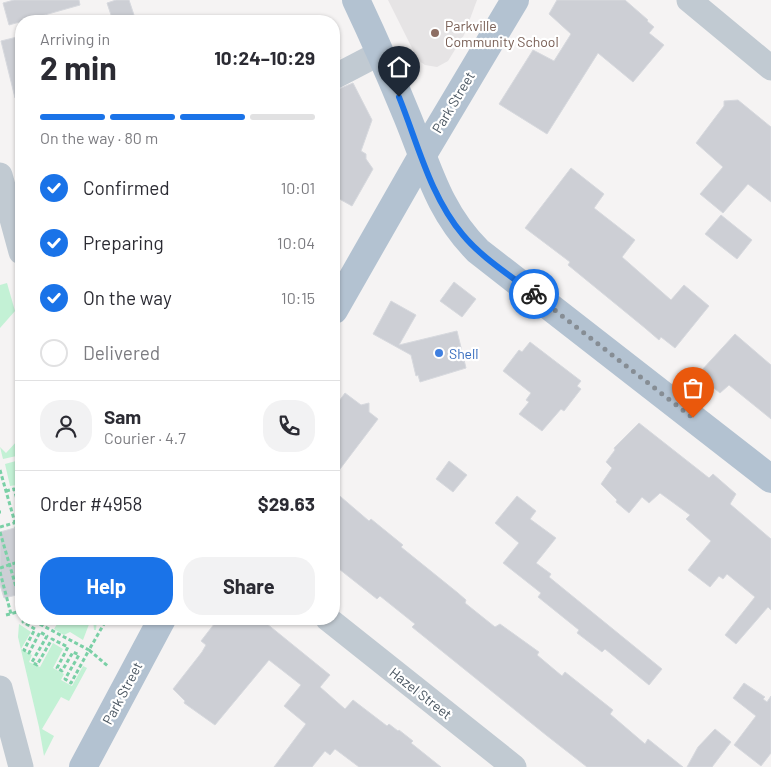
<!DOCTYPE html>
<meta charset="utf-8">
<style>
body{margin:0;font-family:Barlow,sans-serif;background:#f2f2f3;color:#2b2b33;height:100vh;display:flex;flex-direction:column;font-size:19px;white-space:nowrap}
*{box-sizing:border-box;margin:0}
p{font-size:16px;color:#7c7c81}
.icon{flex:none;width:28px;height:28px;fill:none;stroke:currentColor;stroke-width:2;stroke-linecap:round;stroke-linejoin:round}
.map{position:relative;flex:1;overflow:hidden}
.sheet{position:absolute;left:15px;top:15px;width:325px;height:610px;display:flex;flex-direction:column;background:#fff;border-radius:20px;box-shadow:0 1px 4px #0004}
.sheet>*{flex:none}
.pin{position:absolute;display:grid;place-items:center;width:42px;height:42px;color:#fff;margin:-51px -21px;border-radius:50% 50% 50% 0;rotate:-45deg;box-shadow:0 0 5px #0007}
.pin .icon{rotate:45deg}
.courier{position:absolute;display:grid;place-items:center;width:50px;height:50px;margin:-25px;border:4px solid #1a73e8;border-radius:50%;background:#fff;color:#222;box-shadow:0 1px 6px #0007}
.summary em{font-style:normal;font-weight:700}
.summary div{display:flex;flex-direction:column-reverse}
.summary{display:flex;align-items:center;justify-content:space-between;height:85px;padding:0 25px}
h1{font-size:32px;font-weight:700;line-height:38px}
.bar{display:grid;grid-template-columns:repeat(4,1fr);gap:8px 5px;align-content:center;height:60px;padding:0 25px}
.bar i{height:6px;border-radius:4px;background:#e1e1e2}
.bar .selected{background:#1a73e8}
.bar p{grid-column:span 4}
.line{display:flex;align-items:center;gap:12px;padding:0 25px;border-top:1px solid #e1e1e2}
.line div{flex:1}
.round{display:grid;place-items:center;flex:none;width:52px;height:52px;border-radius:20px;background:#f2f2f3}
ol{padding:0 25px;list-style:none}
li{display:flex;align-items:center;gap:15px;height:55px}
li p{margin-inline-start:auto}
li .icon{padding:5px;border-radius:50%;background:#1a73e8;color:#fff;stroke-width:4}
li:last-child{color:#7c7c81}
li i{width:28px;height:28px;border:2px solid #e1e1e2;border-radius:50%}
.primary-button{display:flex;gap:10px;margin-top:auto;padding:10px 25px}
.primary-button a{flex:1;height:58px;border-radius:20px;background:#1a73e8;color:#fff;font-size:20px;font-weight:700;line-height:58px;text-align:center}
.primary-button a+a{background:#f2f2f3;color:#2b2b33}
.map>svg:first-child{display:block}
</style>
<div class="map">
<svg width="771" height="767" viewBox="0 0 771 767">
<rect width="100%" height="100%" fill="#f5f3f3"/>
<!-- education -->
<path fill="#e6e4e5" d="M388,0H477L464,35L448,61L437,67L425,65L418,60Z"/>
<!-- green -->
<g fill="#c3f1d5">
<path d="M7,283L15,311L0,328V285Z"/>
<path d="M17,441H21V455L3,459L0,447L6,453Z"/>
<path d="M16,461L21,465V499L17,485L10,486L5,464Z"/>
<path d="M55,619H97L96,630H94L93,619H91L83,640L70,632L64,635L54,629L57,624Z"/>
<path d="M19,624L31,632L21,649L32,655L29,662L40,667L53,643L63,649L53,668L64,674L61,680L72,686L83,666L87,668L69,701L61,697L42,729L54,736L44,756L39,727L18,637Z"/>
</g>
<!-- building -->
<g fill="#cdcfd5" stroke="#d7d9de">
<path d="M14,0H79L80,5L9,25L3,3Z"/>
<path d="M116,0H129L136,21H113L107,3Z"/>
<path d="M557,0H625L648,20L647,21L654,27L649,33L664,45L633,82L598,53L547,134L499,104L533,50L554,61L571,34L549,14Z"/>
<path d="M21,36V97L15,98L1,41Z"/>
<path d="M334,45L340,58L334,61Z"/>
<path d="M353,83L372,120L361,151L366,154V159L373,169L352,206L334,196V91Z"/>
<path d="M738,100L771,127V202L748,184L723,213L700,194L723,167L696,143L724,106V101Z"/>
<path d="M571,168L604,194L594,208L635,240L622,257L671,300L684,285L709,306L675,348L661,337L659,340L645,328L568,265L570,262L525,228Z"/>
<path d="M721,215L752,240L737,259L705,234Z"/>
<path d="M454,282L476,299L462,317L440,301Z"/>
<path d="M391,301L416,315L399,345L457,331L466,368L420,382L418,375L416,376L411,355L373,334Z"/>
<path d="M735,334L771,365V419L729,385L720,393L704,380L707,377L701,371Z"/>
<path d="M530,342L581,381L577,386L581,389L564,411L561,409L542,431L519,414L529,402L526,400L531,393L503,371L519,350L522,352Z"/>
<path d="M345,393L361,405L369,403V412L378,419L334,477V408Z"/>
<path d="M639,423L709,478L713,474L736,494L730,504L771,539V610L768,607L736,644L725,635L755,597L727,574L723,579L719,576L710,587L688,570L711,541L686,519L690,515L660,493L649,503L642,497L629,513L616,502L617,500L601,484L612,468L606,462L615,450L614,448Z"/>
<path d="M449,461L467,475L453,492L436,479Z"/>
<path d="M334,491L369,521L371,519L403,545L401,547L458,593L466,600L465,603L495,627L500,624L539,652L537,655L562,676L565,672L613,710L610,714L645,744L648,739L683,767H587L546,735L412,627L415,624L380,596L377,599L334,565Z"/>
<path d="M517,496L536,511L530,519L556,538L536,563L551,574L549,577L662,669L649,685L605,649L602,652L577,633L579,630L538,597L541,593L503,563L519,543L495,523Z"/>
<path d="M18,527L21,539V594L4,598L0,585V532Z"/>
<path d="M218,619H261L330,675L320,687L345,709L353,700L387,726L389,724L398,731L399,730L413,741L411,743L441,767H359L335,749L330,755L325,751L312,767H274L306,724L284,706L301,685L269,660L215,725L184,703L185,701L173,689L202,652L206,645L201,641Z"/>
<path d="M744,683L765,697L763,699L767,702L771,696V753L761,766L734,745L756,716L733,698Z"/>
<path d="M715,729L731,742L712,767H687L698,747Z"/>
</g>
<g fill="none" stroke-linecap="round" stroke-linejoin="round">
<!-- path -->
<g stroke="#7ad0a6" stroke-width="3" stroke-dasharray="4 2.5" stroke-linecap="butt">
<path d="M0,470L21,544"/>
<path d="M6,491L14,489L21,513"/>
<path d="M0,512H1"/>
<path d="M0,527L21,521"/>
<path d="M0,532L21,604"/>
<path d="M0,568L21,561"/>
<path d="M0,572L11,614"/>
<path d="M6,615L21,611"/>
<path d="M24,619L23,622L35,629L24,650L29,653L40,632L47,636L32,662L37,665L52,639L68,647L57,668L62,671L73,652L79,655L65,679L71,683L89,650L30,619"/>
<path d="M105,622L89,650L109,667"/>
<path d="M42,625L44,619"/>
</g>
<!-- minor -->
<g stroke="#c1cad2" stroke-width="25">
<path d="M689,0L771,68"/>
<path d="M334,77L380,53"/>
<path d="M0,175L21,252"/>
<path d="M328,619L514,767"/>
<path d="M0,688L21,767"/>
</g>
<!-- major -->
<g stroke="#b3c2d1" stroke-width="28">
<path d="M356,0C374,38 391,77 407,116C428,167 438,211 478,251L771,479"/>
<path d="M334,310L422,156L515,0"/>
<path d="M83,767L162,619"/>
</g>
</g>
<g fill="none" stroke-linecap="round" stroke-linejoin="round">
<!-- done -->
<path stroke="#868d94" stroke-width="5" stroke-dasharray="0 9" d="M534,294L693,418"/>
<!-- route -->
<path stroke="#1a73e8" stroke-width="6" d="M399,97C418,144 430,196 463,235C482,258 510,275 534,294"/>
</g>
<!-- markers -->
<circle fill="#8d6e63" stroke="#fff" stroke-width="2" cx="435" cy="33" r="5"/>
<circle fill="#3f7fe0" stroke="#fff" stroke-width="2" cx="439" cy="353" r="5"/>
<g text-anchor="middle" dominant-baseline="central" stroke-width="4.5" stroke-linejoin="round" paint-order="stroke">
<!-- education labels -->
<g font-size="14" fill="#785e54" stroke="#fff" text-anchor="start">
<text x="445" y="25">Parkville<tspan x="445" dy="16">Community School</tspan></text>
</g>
<!-- street labels -->
<g font-size="14" fill="#4a5661" stroke="#fff">
<text transform="translate(453 102) rotate(-59)">Park Street</text>
<text transform="translate(122 693) rotate(-62)">Park Street</text>
<text transform="translate(421 693) rotate(38)">Hazel Street</text>
</g>
<!-- shop labels -->
<g font-size="14" fill="#366cbe" stroke="#fff" text-anchor="start">
<text x="449" y="353">Shell</text>
</g>
</g>
</svg>
<div class="pin" style="left:693px;top:418px;background:#ea580c"><svg class="icon" aria-label="bag" viewBox="0 0 24 24"><path d="M5 8h14l-1 12H6zM9 8a3 3 0 0 1 6 0"/></svg></div>
<div class="pin" style="left:399px;top:97px;background:#1f2937"><svg class="icon" aria-label="home" viewBox="0 0 24 24"><path d="M3 11l9-7 9 7M6 9v11h12V9"/></svg></div>
<div class="courier" style="left:534px;top:294px"><svg class="icon" aria-label="bike" viewBox="0 0 24 24"><circle cx="6" cy="16" r="4"/><circle cx="18" cy="16" r="4"/><path d="M6 16l4-8h5l3 8M10 8l3 8H6M13 5h3"/></svg></div>
<section class="sheet">
<div class="summary"><div><h1>2 min</h1><p>Arriving in</p></div><em>10:24–10:29</em></div>
<div class="bar"><i class="selected"></i><i class="selected"></i><i class="selected"></i><i></i><p>On the way · 80 m</p></div>
<ol>
<li><svg class="icon" aria-label="check" viewBox="0 0 24 24"><path d="M5 12l5 5 9-10"/></svg>Confirmed<p>10:01</p></li>
<li><svg class="icon" aria-label="check" viewBox="0 0 24 24"><path d="M5 12l5 5 9-10"/></svg>Preparing<p>10:04</p></li>
<li><svg class="icon" aria-label="check" viewBox="0 0 24 24"><path d="M5 12l5 5 9-10"/></svg>On the way<p>10:15</p></li>
<li><i></i>Delivered</li>
</ol>
<div class="line" style="height:90px"><a class="round"><svg class="icon" aria-label="person" viewBox="0 0 24 24"><circle cx="12" cy="8" r="4"/><path d="M4 21q1-7 8-7t8 7"/></svg></a><div><b>Sam</b><p>Courier · 4.7</p></div><a class="round"><svg class="icon" aria-label="phone" viewBox="0 0 24 24"><path d="M5 4h4l2 5-3 2q2 4 5 5l2-3 5 2v4C11 20 4 13 5 4z"/></svg></a></div>
<div class="line" style="height:65px"><div>Order #4958</div><b>$29.63</b></div>
<div class="primary-button"><a>Help</a><a>Share</a></div>
</section>
</div>
